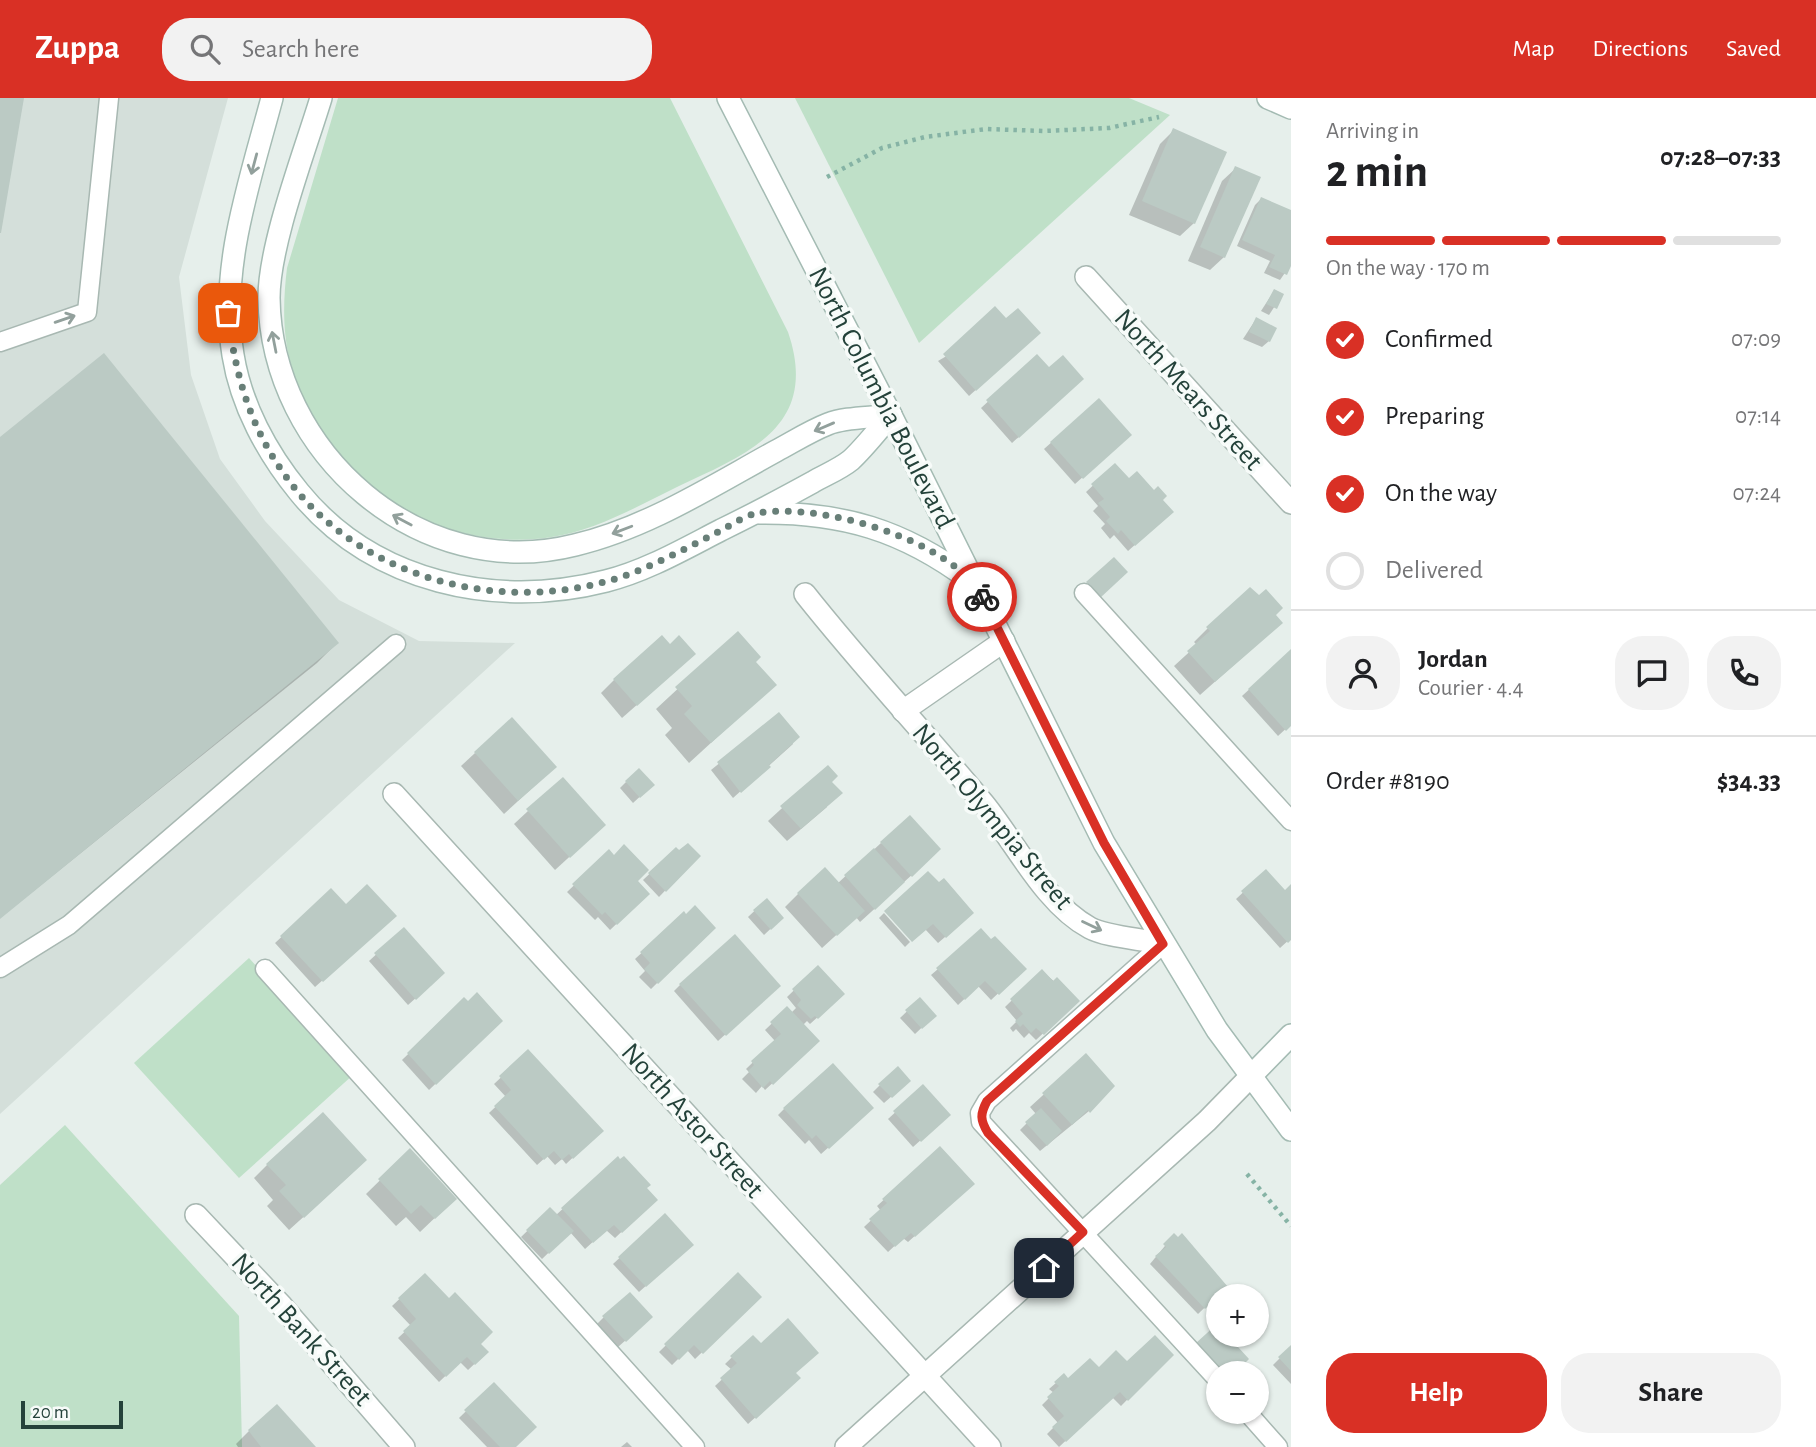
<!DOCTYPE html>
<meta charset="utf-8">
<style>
body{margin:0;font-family:"Alegreya Sans",sans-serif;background:#f2f2f2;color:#202124;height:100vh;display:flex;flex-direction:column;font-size:26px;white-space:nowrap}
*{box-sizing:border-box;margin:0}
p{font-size:23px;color:#757577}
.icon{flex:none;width:38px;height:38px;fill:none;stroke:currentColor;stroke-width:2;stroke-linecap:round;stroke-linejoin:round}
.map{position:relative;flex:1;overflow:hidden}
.details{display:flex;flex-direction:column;background:#fff;width:525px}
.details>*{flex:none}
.buttons{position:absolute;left:1206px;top:1186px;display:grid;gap:14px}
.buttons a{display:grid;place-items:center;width:63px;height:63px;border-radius:50%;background:#fff;box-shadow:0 2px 5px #0004;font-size:35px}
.scale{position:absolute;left:21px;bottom:18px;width:102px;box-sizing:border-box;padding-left:7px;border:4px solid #24423a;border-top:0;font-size:19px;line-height:24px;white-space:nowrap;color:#24423a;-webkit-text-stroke:5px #f7fbf9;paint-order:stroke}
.pin{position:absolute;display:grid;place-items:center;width:60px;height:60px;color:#fff;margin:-30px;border-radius:14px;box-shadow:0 4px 10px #0006}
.courier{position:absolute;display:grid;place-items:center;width:70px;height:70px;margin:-35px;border:5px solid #d93025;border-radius:50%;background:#fff;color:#222;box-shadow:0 2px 9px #0007}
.summary em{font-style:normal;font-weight:600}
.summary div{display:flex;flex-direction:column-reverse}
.summary{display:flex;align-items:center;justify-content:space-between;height:119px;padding:0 35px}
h1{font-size:46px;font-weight:600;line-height:52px}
.bar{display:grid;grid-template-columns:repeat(4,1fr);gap:10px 7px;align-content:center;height:84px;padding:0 35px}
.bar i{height:9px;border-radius:5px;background:#e0e0e0}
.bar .current{background:#d93025}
.bar p{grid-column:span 4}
.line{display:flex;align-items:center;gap:18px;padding:0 35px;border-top:2px solid #e0e0e0}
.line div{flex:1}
.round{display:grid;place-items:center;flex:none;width:74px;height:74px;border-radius:28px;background:#f2f2f2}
ol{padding:0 35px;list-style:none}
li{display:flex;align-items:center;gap:21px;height:77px}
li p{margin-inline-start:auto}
li .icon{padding:7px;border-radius:50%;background:#d93025;color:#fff;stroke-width:4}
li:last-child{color:#757577}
li i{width:38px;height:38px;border:4px solid #e0e0e0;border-radius:50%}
.cta{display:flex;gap:14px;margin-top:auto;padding:14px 35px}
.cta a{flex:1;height:80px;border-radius:28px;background:#d93025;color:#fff;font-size:28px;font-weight:600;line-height:80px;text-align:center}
.cta a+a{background:#f2f2f2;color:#202124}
header{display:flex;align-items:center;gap:42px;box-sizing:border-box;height:98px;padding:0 35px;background:#d93025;color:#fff}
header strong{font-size:33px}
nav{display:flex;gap:38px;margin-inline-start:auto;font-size:24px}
.search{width:490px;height:63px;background:#f2f2f2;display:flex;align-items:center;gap:18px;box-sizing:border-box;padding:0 24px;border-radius:28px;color:#757577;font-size:26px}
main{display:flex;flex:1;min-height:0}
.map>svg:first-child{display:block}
</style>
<header>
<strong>Zuppa</strong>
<div class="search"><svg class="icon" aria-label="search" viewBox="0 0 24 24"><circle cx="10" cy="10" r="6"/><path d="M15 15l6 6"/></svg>Search here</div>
<nav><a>Map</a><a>Directions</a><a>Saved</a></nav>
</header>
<main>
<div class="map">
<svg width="1291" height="1349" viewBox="0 0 1291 1349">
<rect width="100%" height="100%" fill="#e6efeb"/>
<!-- built -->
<path fill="#d4dfda" d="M0,0H228L179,179L191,277L220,361L265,423L339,502L419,543L515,545L0,1016Z"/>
<!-- green -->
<g fill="#bfe0c8">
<path d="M338,0H670L788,234C820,328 749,355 679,388C638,408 597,432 552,439C435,457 326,381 292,270C282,238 283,203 287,170Z"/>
<path d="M795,0H1129L1170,17L919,245Z"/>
<path d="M249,860L354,976L239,1080L134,965Z"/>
<path d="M65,1027L239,1218L242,1349H0V1087Z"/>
</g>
<!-- shadow -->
<g fill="#0003">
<path d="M1174,32L1194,125L1180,138L1129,117L1160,46Z"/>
<path d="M1236,70L1224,159L1210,172L1188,163L1222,83Z"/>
<path d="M1261,101L1291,114V166L1280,182L1264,175L1270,163L1237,148L1255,107Z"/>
<path d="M1274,193L1282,197L1269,217L1261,213Z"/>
<path d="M1256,221L1269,243L1262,249L1243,241Z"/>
<path d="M1006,223L1032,241L969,298L938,263Z"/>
<path d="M1037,259L1049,272L1076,287L1012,345L981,310Z"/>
<path d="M1099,302L1123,343L1075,386L1044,351Z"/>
<path d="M0,342L337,545L317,565L0,820Z"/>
<path d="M1115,367L1129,382L1153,394L1161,402L1165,420L1128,453L1114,437L1110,441L1101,430L1105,426L1093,413L1098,408L1086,394Z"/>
<path d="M1273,517L1281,525L1200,597L1174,568L1197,547L1194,544L1208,530Z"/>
<path d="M738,535L753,564L774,587L689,665L665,637L672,630L656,611Z"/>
<path d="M670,548L680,569L622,620L601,595L614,582Z"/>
<path d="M1291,553V626L1278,638L1242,598Z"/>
<path d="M779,617L793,646L733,700L711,672Z"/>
<path d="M475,655L541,682L504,716L461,668Z"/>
<path d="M827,669V709L787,743L768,723Z"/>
<path d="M626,684L646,693L633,705L620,690Z"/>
<path d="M528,713L590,740L555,772L514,726Z"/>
<path d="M881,745L925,765L860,824L856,819L822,850L785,809L798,796L837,786Z"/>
<path d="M676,751L698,758L659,799L643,782Z"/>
<path d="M609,754L648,796L610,832L598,819L595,822L567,794Z"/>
<path d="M1266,773L1285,794L1291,789V840L1280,850L1236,801Z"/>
<path d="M331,793L345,808L388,824L315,889L275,845Z"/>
<path d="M766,802L782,820L764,837L748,819Z"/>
<path d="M887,813L966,821L938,845L925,831Z"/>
<path d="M884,815L910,844L905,849L879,820Z"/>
<path d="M684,816L713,830L651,891L639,879L645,873L635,861Z"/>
<path d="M404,831L437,881L408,907L369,863Z"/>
<path d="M818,869L843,896L810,926L807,923L803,927L818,943L765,992L762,988L756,995L742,981L749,974L746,971L775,943L765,932L787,911L791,915L796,910L787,899Z"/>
<path d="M938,871H1024L991,902L978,888L958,907L931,877Z"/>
<path d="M1042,873L1077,903L1036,942L1029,935L1024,940L1016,931L1013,934L1010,930L1017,923L1005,909Z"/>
<path d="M680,887L772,894L718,943L674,893Z"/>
<path d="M920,901L934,918L915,936L900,920Z"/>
<path d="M464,902L501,923L429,992L402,962Z"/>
<path d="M528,954L601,1033L566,1066L562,1061L555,1067L547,1058L537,1067L489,1015L506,999L494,986Z"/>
<path d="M1086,958L1089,1013L1040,1053L1020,1032L1036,1016L1030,1009Z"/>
<path d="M897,970L909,983L884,1005L873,994Z"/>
<path d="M923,989L942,1023L913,1049L888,1021Z"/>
<path d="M784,1011L865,1017L821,1056L809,1042L805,1046L778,1017Z"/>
<path d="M940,1051L966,1092L908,1144L903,1140L888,1154L864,1129L881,1113L877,1108Z"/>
<path d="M410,1053L441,1114L420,1134L406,1119L396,1128L366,1096Z"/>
<path d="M618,1061L655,1102L615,1140L606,1132L585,1151L570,1134L542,1161L521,1139L550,1111L556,1117Z"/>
<path d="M267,1067L351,1076L289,1132L267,1108L273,1102L254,1080Z"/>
<path d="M665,1118L685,1153L639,1194L613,1166Z"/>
<path d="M1174,1137L1226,1189L1198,1216L1150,1166Z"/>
<path d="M425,1177L487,1254L468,1272L460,1264L439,1284L398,1240L411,1228L392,1208Z"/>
<path d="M738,1177L759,1199L695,1261L687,1252L672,1267L659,1254Z"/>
<path d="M604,1219L644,1226L618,1249L597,1226Z"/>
<path d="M753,1239L794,1275L792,1286L748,1326L715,1288L732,1272L725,1266Z"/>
<path d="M1291,1249V1286L1273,1267Z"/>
<path d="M1171,1257L1121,1308L1112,1299L1059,1349L1047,1336L1058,1325L1042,1307L1054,1295L1049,1291L1064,1278L1068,1283Z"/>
<path d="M494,1286L514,1349H487L459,1320Z"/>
<path d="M249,1333L313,1349H238L236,1346Z"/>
<path d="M627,1344L632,1349H621Z"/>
</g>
<!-- building -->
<g fill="#bbcac4">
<path d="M0,0H24L1,135H0Z"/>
<path d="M1173,30L1227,54L1195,126L1142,103Z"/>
<path d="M1235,68L1261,79L1225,160L1200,149Z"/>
<path d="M1261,99L1291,112V168L1287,177L1269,169L1275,157L1242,142Z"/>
<path d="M1274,191L1284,196L1277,211L1266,206Z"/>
<path d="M995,208L1006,220L1018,210L1041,235L976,293L943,256Z"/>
<path d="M1256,219L1277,230L1270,244L1249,234Z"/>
<path d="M104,255L339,545L0,821V339Z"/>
<path d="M1037,256L1049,269L1063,257L1084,281L1019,340L986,302Z"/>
<path d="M1099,300L1132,337L1083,381L1050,344Z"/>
<path d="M1115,365L1129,380L1137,373L1154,392L1158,388L1167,398L1163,402L1174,414L1135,448L1121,432L1118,436L1106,423L1110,419L1098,405L1104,401L1091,386Z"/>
<path d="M1114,459L1128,474L1100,500L1086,484Z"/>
<path d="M1250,489L1259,497L1266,491L1283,510L1276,517L1283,525L1215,584L1187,553L1210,533L1206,529Z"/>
<path d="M738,533L761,559L756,564L777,587L711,645L684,616L692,608L675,589Z"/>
<path d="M662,537L670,546L679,537L696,556L637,608L613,581Z"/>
<path d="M1291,551V628L1286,633L1248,591Z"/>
<path d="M779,614L800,639L769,667L771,669L741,695L717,664Z"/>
<path d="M512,619L557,669L518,703L474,654Z"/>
<path d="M828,667L838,678L832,684L843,695L801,731L780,708Z"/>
<path d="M639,670L655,687L640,700L625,683Z"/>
<path d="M563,679L606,727L570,760L526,711Z"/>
<path d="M910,717L941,751L912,779L880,744Z"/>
<path d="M688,745L701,758L666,794L648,775L676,749L679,752Z"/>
<path d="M624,746L649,772L638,783L650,796L617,827L605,814L602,817L572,786L609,751L614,757Z"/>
<path d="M874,750L905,784L875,812L844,777Z"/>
<path d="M825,769L865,813L837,838L797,795Z"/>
<path d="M1266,771L1285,792L1291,786V842L1288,845L1241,793Z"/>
<path d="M928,773L939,784L944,780L974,815L946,840L933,826L912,844L884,813Z"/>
<path d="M367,786L397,818L323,884L280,838L331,790L346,806Z"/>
<path d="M767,800L784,820L771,832L753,812Z"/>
<path d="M695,807L716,830L658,886L644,871L650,865L640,854L684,813L686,816Z"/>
<path d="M404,829L445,875L416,902L374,855Z"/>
<path d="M981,830L991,841L995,838L1027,871L999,897L985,883L965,902L936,870Z"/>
<path d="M735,836L781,888L726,938L679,886Z"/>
<path d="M818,867L845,896L818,921L815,918L811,921L797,907L801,902L792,891Z"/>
<path d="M1042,871L1053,883L1057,879L1080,903L1044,937L1036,930L1031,935L1023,926L1020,929L1015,923L1023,916L1010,901Z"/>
<path d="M477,894L503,923L436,987L407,955L464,899L468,903Z"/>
<path d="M920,899L937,918L922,931L905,912Z"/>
<path d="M787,908L820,943L773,987L770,983L763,990L748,973L754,967L751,963L781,936L770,924Z"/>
<path d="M528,951L604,1033L573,1061L569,1056L562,1062L554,1053L544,1062L494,1008L511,992L499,978Z"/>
<path d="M1086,955L1115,988L1090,1015L1088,1012L1072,1027L1042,995Z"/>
<path d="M833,965L874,1010L829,1051L816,1037L812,1041L783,1010Z"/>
<path d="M898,968L911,983L892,1000L878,986Z"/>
<path d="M923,986L951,1017L921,1044L893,1013Z"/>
<path d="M1041,1010L1062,1033L1047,1048L1025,1024Z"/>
<path d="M323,1014L367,1062L304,1120L279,1093L286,1087L266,1066Z"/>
<path d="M940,1048L975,1086L915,1139L911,1135L895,1149L869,1121L887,1105L882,1101Z"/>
<path d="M410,1050L457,1101L435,1121L421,1107L411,1116L378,1081Z"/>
<path d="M618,1058L620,1061L624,1058L651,1087L647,1090L658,1102L622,1135L614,1127L593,1145L561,1110Z"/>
<path d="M550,1109L574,1133L549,1156L526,1132Z"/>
<path d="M665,1115L694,1147L646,1189L618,1159Z"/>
<path d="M1174,1135L1178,1139L1182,1135L1228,1189L1205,1211L1155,1158L1166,1149L1163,1146Z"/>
<path d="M738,1174L762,1199L703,1256L694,1247L679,1262L664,1246Z"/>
<path d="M425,1175L449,1200L455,1194L493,1234L481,1246L489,1254L475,1267L467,1259L446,1279L403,1233L416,1221L398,1200Z"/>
<path d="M630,1194L653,1219L626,1244L602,1218Z"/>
<path d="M788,1220L819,1255L796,1275L801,1280L756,1321L720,1280L737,1265L730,1258L753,1237L761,1245Z"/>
<path d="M1217,1226L1218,1237H1227L1249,1261L1234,1276H1225L1196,1245Z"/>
<path d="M1155,1237L1174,1257L1128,1303L1120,1294L1066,1344L1052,1329L1064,1318L1047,1299L1059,1288L1054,1284L1064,1275L1068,1280L1090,1260L1099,1269L1116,1252L1127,1263Z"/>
<path d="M1291,1247V1273L1278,1259Z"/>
<path d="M1256,1279L1266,1290L1256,1299Z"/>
<path d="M494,1284L537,1329L516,1349H500L464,1312Z"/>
<path d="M277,1306L316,1349H261L248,1332Z"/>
</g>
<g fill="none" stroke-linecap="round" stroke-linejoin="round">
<!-- lane casing -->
<g stroke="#a8b8b2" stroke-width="21">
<g id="lane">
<path d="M0,244L87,214L109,0"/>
<path d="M1084,495L1291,723"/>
<path d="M1163,846L987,1003L980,1015L981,1024L1218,1282"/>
<path d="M0,870L69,827L396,546"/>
<path d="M265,871L695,1349"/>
<path d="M1247,1314L1278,1349"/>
</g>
</g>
<!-- street casing -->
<g stroke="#a8b8b2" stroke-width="24">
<g id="street">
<path d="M1086,179L1291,405"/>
<path d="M805,496C862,568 925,635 984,706C1015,744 1045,806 1090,830C1107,839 1143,841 1163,846"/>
<path d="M903,613L1004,543"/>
<path d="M394,696L990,1349"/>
<path d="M196,1117L282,1208L404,1349"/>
<path d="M846,1349L1207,1023L1251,978"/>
</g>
</g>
<!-- secondary casing -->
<g stroke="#a4bbb3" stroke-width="24">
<g id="secondary">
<path d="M272,0C250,83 219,170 233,257C241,307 267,355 299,394C373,485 496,511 606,483C646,473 684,451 721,432C752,417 782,401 813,384C825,377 840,371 851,362C865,349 878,332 891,317"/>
<path d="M321,0C305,53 269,146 269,200C271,355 420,486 575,447C647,430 712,388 776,353C793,344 810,333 828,326C846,319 871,320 891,317"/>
<path d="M728,0L891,317L1104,745L1217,932L1291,1032"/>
<path d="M1268,0L1291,10"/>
<path d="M759,415C842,414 903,432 970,482"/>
<path d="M1251,978L1291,937"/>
</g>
</g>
<!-- path -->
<g stroke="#86b3a5" stroke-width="4.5" stroke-dasharray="3.5 5" stroke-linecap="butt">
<path d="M827,79L882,50L925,39L986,31L1044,33L1109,30L1159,19"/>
<path d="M1247,1076L1291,1128"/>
</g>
<!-- lane -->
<use href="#lane" stroke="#fff" stroke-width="18"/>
<!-- street -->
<use href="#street" stroke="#fff" stroke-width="21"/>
<!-- secondary -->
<use href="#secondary" stroke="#fff" stroke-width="21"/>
</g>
<!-- one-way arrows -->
<defs><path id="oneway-shaft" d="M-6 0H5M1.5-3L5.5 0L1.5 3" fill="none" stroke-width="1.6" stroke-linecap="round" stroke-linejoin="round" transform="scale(1.75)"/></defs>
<g stroke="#92a09c">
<use href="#oneway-shaft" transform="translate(254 66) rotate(105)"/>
<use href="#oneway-shaft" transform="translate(65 221) rotate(-19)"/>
<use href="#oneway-shaft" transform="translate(274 244) rotate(-101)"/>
<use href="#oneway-shaft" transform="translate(824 329) rotate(157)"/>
<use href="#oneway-shaft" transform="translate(402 422) rotate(-152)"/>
<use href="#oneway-shaft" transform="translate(622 432) rotate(159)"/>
<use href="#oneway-shaft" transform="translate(1092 828) rotate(25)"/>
</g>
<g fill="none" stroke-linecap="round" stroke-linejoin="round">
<!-- done -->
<path stroke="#687f78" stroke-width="7" stroke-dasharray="0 12.6" d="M228,215C234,270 248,323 280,370C350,476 489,516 608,483C647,472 684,451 720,433C731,427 746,417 758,415C819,404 953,442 982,499"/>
<!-- route -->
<path stroke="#d93025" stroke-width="9" d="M982,499L1104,745L1163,846L987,1003C980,1016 980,1022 988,1035L1083,1134L1044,1170"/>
</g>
<g text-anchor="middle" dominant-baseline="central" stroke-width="7" stroke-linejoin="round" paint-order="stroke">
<!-- street labels -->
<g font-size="28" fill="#24423a" stroke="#f7fbf9">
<text transform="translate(1188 292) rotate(48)">North Mears Street</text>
<text transform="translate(881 300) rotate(63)">North Columbia Boulevard</text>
<text transform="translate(992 719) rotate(50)">North Olympia Street</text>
<text transform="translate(692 1023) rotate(48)">North Astor Street</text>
<text transform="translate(301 1232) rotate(48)">North Bank Street</text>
</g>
</g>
</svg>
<div class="buttons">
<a>+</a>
<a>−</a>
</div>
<div class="scale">20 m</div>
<div class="pin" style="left:228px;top:215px;background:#ea580c"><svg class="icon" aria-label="bag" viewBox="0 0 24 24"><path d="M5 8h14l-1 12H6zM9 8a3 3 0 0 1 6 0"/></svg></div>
<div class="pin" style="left:1044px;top:1170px;background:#1f2937"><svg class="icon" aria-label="home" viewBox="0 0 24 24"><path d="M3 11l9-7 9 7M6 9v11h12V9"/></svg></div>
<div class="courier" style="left:982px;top:499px"><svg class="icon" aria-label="bike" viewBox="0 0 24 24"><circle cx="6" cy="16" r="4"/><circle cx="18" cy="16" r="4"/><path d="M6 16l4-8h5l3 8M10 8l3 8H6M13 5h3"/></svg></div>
</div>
<section class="details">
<div class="summary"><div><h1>2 min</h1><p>Arriving in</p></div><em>07:28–07:33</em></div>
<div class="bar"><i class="current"></i><i class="current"></i><i class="current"></i><i></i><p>On the way · 170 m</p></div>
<ol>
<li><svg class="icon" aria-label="check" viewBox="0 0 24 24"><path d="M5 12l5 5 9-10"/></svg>Confirmed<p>07:09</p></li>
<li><svg class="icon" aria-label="check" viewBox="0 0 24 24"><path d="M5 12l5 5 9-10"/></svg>Preparing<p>07:14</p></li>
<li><svg class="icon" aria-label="check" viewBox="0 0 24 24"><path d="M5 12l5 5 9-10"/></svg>On the way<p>07:24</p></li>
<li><i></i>Delivered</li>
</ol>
<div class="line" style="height:126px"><a class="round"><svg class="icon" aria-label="person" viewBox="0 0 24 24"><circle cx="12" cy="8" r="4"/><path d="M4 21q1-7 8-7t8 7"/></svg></a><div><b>Jordan</b><p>Courier · 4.4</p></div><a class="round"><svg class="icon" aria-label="chat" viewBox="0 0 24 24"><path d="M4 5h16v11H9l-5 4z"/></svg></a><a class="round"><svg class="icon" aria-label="phone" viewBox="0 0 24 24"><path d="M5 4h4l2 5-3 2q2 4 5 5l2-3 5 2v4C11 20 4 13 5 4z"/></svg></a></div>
<div class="line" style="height:91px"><div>Order #8190</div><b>$34.33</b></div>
<div class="cta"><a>Help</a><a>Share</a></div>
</section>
</main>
